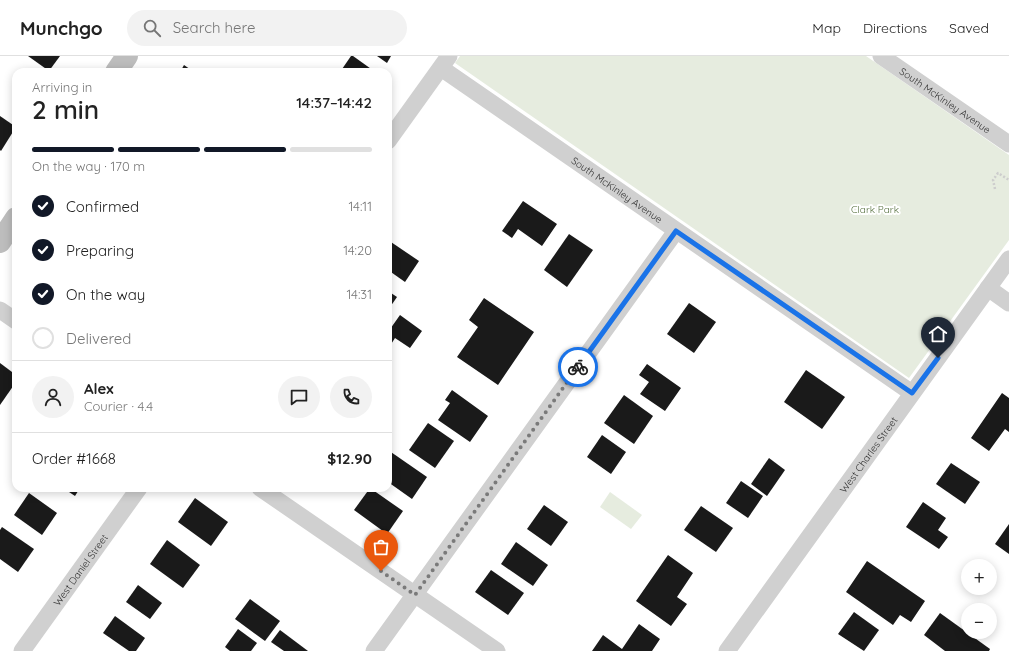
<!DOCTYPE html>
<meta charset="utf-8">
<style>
body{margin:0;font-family:Quicksand,sans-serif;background:#f2f2f2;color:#222;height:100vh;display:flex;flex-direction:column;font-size:15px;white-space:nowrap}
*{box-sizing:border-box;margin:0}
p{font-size:13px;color:#767676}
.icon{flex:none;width:22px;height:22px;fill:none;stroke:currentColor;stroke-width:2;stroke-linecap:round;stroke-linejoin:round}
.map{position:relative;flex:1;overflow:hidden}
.panel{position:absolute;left:12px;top:12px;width:380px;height:424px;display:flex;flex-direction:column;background:#fff;border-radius:12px;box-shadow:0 2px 10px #0003}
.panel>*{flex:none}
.buttons{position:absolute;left:961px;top:503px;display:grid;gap:8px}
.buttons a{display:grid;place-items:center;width:36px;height:36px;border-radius:50%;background:#fff;box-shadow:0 2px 10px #0003;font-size:20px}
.pin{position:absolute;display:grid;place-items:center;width:34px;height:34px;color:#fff;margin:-41px -17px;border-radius:50% 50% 50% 0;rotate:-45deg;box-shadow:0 0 4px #0007}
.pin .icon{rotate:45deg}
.courier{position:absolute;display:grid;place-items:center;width:40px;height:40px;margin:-20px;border:3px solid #1a73e8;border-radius:50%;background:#fff;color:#222;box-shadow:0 1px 5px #0007}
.head em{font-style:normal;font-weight:600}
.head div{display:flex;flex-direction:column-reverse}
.head{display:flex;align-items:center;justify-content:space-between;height:68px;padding:0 20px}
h1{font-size:26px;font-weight:600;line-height:30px}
.bar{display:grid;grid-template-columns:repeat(4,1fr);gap:6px 4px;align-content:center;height:48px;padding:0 20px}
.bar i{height:5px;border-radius:3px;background:#e0e0e0}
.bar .active{background:#111827}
.bar p{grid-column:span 4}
.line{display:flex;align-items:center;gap:10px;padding:0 20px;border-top:1px solid #e0e0e0}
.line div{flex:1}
.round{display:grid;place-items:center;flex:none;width:42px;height:42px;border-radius:21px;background:#f2f2f2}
ol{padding:0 20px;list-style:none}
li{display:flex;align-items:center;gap:12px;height:44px}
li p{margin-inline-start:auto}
li .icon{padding:4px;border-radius:50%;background:#111827;color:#fff;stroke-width:4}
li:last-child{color:#767676}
li i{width:22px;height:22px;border:2px solid #e0e0e0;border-radius:50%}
header{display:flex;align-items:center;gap:24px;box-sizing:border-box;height:56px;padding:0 20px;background:#fff;border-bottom:1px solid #e0e0e0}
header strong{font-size:19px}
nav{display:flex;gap:22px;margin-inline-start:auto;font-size:14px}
.search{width:280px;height:36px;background:#f2f2f2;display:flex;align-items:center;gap:10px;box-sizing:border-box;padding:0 14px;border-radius:22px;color:#767676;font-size:15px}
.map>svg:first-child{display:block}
</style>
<header>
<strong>Munchgo</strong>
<div class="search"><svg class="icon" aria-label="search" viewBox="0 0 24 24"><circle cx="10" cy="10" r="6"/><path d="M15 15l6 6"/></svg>Search here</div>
<nav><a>Map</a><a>Directions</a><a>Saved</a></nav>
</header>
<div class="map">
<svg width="1009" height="595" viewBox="0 0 1009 595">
<rect width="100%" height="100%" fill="#fff"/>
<!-- green -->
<g fill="#e6ecdf">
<path d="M460,0H866L1009,99V184L909,322L455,7Z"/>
<path d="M610,436L642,459L631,473L600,451Z"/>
</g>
<!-- building -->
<g fill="#1a1a1a">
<path d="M28,0H60L49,15Z"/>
<path d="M351,0H353L374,15L340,16Z"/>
<path d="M377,0H391L387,7Z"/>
<path d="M184,9L194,16H180Z"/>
<path d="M0,60L16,71L1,95L0,94Z"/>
<path d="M523,145L557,168L542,190L518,173L512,182L502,175Z"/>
<path d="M569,178L593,194L567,231L544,214Z"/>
<path d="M388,184L419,205L405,226L388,214Z"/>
<path d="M388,235L397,241L388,254Z"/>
<path d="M484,242L534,276L498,329L457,301L478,271L469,264Z"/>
<path d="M689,247L716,266L694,297L667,278Z"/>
<path d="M400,259L422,275L410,292L395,282L388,293V276Z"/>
<path d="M0,307L16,319V326L0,349Z"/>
<path d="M647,308L681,332L665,355L640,338L649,326L639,319Z"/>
<path d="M806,314L845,341L822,373L784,346Z"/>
<path d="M452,334L488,360L470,386L438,364L450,347L445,344Z"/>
<path d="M1002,337L1009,342V376L1005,373L989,395L971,382Z"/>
<path d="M624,339L653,360L634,388L604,367Z"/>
<path d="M428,367L454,385L435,412L409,394Z"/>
<path d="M602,379L626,396L611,418L587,401Z"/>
<path d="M388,394L427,421L412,443L388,426Z"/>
<path d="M769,402L785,414L767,440L751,428Z"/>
<path d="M951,407L980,426L965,448L936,428Z"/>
<path d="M741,425L763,440L748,462L726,447Z"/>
<path d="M63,432H80L75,440Z"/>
<path d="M370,432L403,455L387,478L354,454Z"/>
<path d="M29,437L57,457L42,479L14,459Z"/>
<path d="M195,442L228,466L211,490L178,466Z"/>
<path d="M923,446L946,462L938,474L948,481L939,493L906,471Z"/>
<path d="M544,449L568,466L551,490L527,473Z"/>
<path d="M701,450L733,472L716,496L684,474Z"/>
<path d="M1009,468V498L995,488Z"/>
<path d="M2,471L34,493L18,516L0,503V474Z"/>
<path d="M167,484L200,509L183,532L150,508Z"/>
<path d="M516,486L548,509L533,530L501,508Z"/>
<path d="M668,499L693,517L677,541L687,548L671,570L636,545Z"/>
<path d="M867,505L925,545L911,566L900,559L893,569L846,536Z"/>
<path d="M491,514L524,537L508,559L475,536Z"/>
<path d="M138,529L162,547L150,563L126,546Z"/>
<path d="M250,543L280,565L265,585L235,563Z"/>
<path d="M854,556L879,574L864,595L838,578Z"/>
<path d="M940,557L990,593L989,595H945L924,579Z"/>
<path d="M115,560L145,582L136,595H129L103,577Z"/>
<path d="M639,568L660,583L652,595H592L603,579L622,593Z"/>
<path d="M238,573L257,587L251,595H230L225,591Z"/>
<path d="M280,574L308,595H284L271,586Z"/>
</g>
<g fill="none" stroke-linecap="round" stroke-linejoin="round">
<!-- path -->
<path stroke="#cdcdcd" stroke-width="2.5" stroke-dasharray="2 2" stroke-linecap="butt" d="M995,133L993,124L998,117L1009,124"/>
<!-- street -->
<g stroke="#d0d0d0" stroke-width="17">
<path id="s1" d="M881,0L1009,88"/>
<path id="s2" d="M441,12L912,337"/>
<path d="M388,85L449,0"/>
<path d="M988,232L1009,247"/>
<path d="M0,254L16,265"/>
<path d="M260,432L497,595"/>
<path id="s3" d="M22,595L139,432"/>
<path d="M374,595L676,175"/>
<path id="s4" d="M727,595L1009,203"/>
</g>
<!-- secondary -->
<g stroke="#bdbdbd" stroke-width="22">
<path d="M116,16L127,0"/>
<path d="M0,186L16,162"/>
</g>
</g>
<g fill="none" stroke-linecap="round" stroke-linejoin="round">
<!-- done -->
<path stroke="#7a7a7a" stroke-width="4" stroke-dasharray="0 7.2" d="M381,515L415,539L578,311"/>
<!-- route -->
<path stroke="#1a73e8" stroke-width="5" d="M578,311L676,175L912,337L938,302"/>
</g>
<g text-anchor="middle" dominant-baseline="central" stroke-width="4" stroke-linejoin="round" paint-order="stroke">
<!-- street labels -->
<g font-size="10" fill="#333" stroke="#fff">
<text stroke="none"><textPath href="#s1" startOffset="78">South McKinley Avenue</textPath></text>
<text stroke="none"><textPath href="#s2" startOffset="214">South McKinley Avenue</textPath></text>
<text stroke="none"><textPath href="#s4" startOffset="242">West Charles Street</textPath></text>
<text stroke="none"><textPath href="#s3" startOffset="100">West Daniel Street</textPath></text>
</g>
<!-- park labels -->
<g font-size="10" fill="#56703f" stroke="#fff">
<text x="875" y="153">Clark Park</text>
</g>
</g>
</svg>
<div class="buttons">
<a>+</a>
<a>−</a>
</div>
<div class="pin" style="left:381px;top:515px;background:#ea580c"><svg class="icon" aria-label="bag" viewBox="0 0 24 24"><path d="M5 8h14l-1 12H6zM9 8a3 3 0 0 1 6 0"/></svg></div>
<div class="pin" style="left:938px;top:302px;background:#1f2937"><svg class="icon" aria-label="home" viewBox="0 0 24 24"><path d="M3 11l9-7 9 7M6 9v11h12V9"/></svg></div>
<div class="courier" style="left:578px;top:311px"><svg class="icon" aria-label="bike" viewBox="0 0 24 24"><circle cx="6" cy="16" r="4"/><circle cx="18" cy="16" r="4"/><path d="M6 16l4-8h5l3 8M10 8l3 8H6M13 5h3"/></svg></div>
<section class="panel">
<div class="head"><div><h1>2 min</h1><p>Arriving in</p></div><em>14:37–14:42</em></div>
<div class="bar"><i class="active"></i><i class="active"></i><i class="active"></i><i></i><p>On the way · 170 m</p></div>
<ol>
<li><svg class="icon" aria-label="check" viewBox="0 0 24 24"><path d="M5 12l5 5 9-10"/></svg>Confirmed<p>14:11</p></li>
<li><svg class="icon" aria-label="check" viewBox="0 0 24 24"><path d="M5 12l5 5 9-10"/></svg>Preparing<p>14:20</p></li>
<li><svg class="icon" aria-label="check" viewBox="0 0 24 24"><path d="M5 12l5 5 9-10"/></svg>On the way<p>14:31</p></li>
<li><i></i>Delivered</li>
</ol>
<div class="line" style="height:72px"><a class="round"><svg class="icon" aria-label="person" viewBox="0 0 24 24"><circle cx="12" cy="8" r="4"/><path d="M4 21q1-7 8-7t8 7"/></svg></a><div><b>Alex</b><p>Courier · 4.4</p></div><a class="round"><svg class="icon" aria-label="chat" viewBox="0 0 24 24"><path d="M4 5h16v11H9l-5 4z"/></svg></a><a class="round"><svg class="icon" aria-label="phone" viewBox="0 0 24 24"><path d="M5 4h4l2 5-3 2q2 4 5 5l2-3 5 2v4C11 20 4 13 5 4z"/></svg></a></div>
<div class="line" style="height:52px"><div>Order #1668</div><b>$12.90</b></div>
</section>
</div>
